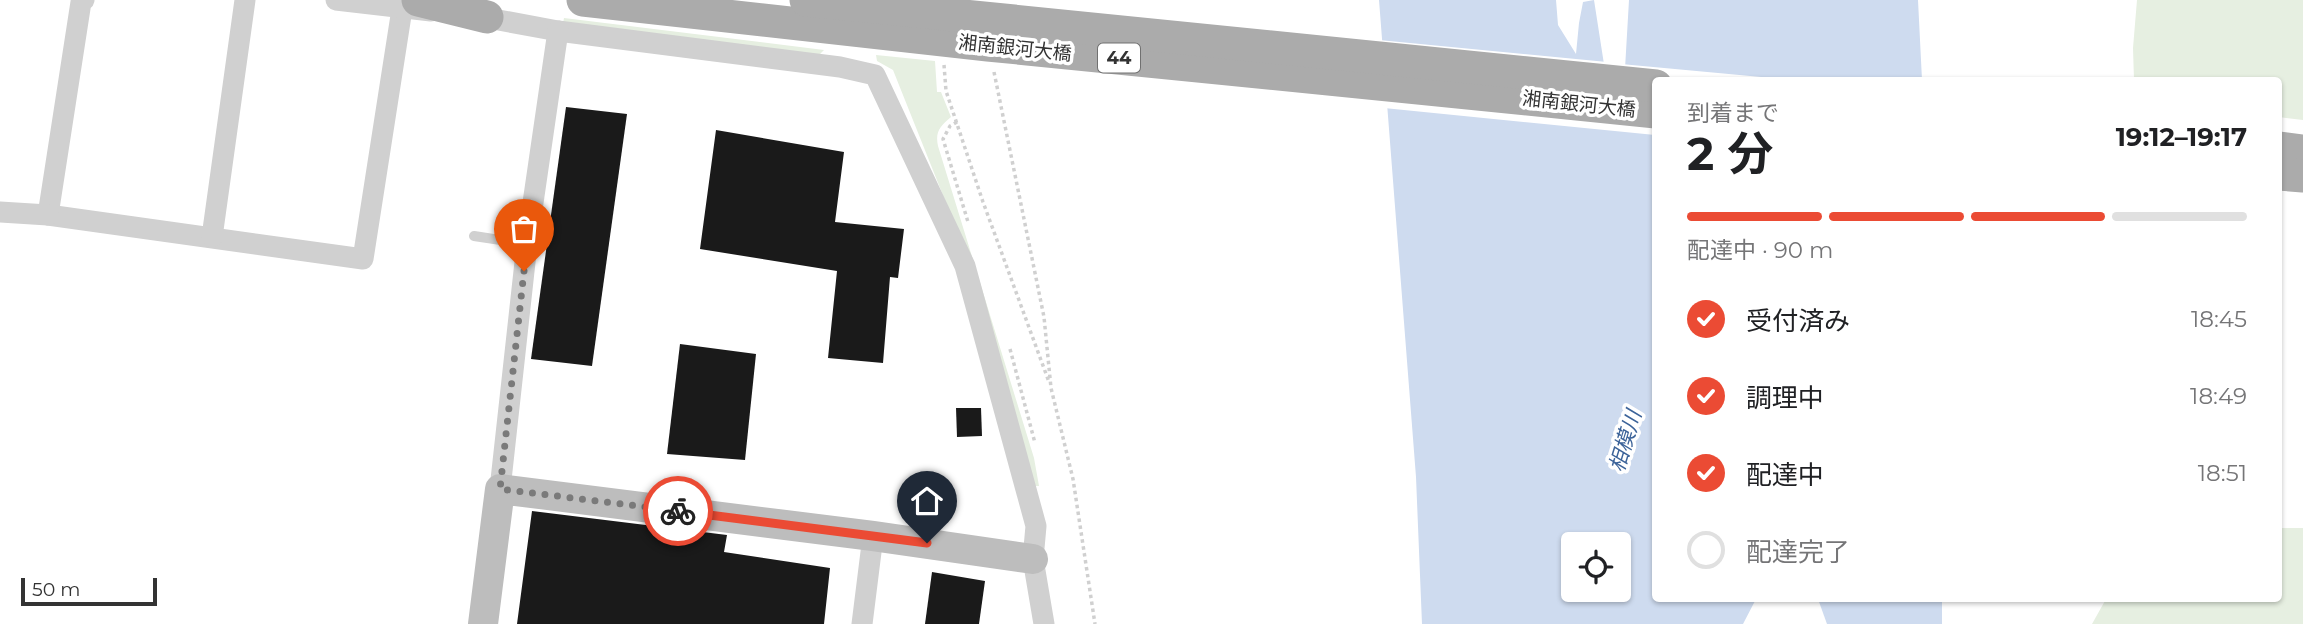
<!DOCTYPE html>
<html lang="ja">
<meta charset="utf-8">
<style>
body{margin:0;font-family:Montserrat,"Noto Sans JP",sans-serif;background:#f6f6f6;color:#202124;height:100vh;display:flex;flex-direction:column;font-size:26px;white-space:nowrap}
*{box-sizing:border-box;margin:0}
p{font-size:23px;color:#757577}
.icon{flex:none;width:38px;height:38px;fill:none;stroke:currentColor;stroke-width:2;stroke-linecap:round;stroke-linejoin:round}
.map{position:relative;flex:1;overflow:hidden}
.drawer{position:absolute;left:1652px;top:77px;width:630px;height:525px;display:flex;flex-direction:column;background:#fff;border-radius:7px;box-shadow:0 2px 5px #0004}
.drawer>*{flex:none}
.fabs{position:absolute;left:1561px;top:532px;display:grid;gap:14px}
.fabs a{display:grid;place-items:center;width:70px;height:70px;border-radius:7px;background:#fff;box-shadow:0 2px 5px #0004;font-size:35px}
.scale{position:absolute;left:21px;bottom:18px;width:136px;box-sizing:border-box;padding-left:7px;border:4px solid #333;border-top:0;font-size:19px;line-height:24px;white-space:nowrap;color:#333;-webkit-text-stroke:5px #fff;paint-order:stroke}
.pin{position:absolute;display:grid;place-items:center;width:60px;height:60px;color:#fff;margin:-72px -30px;border-radius:50% 50% 50% 0;rotate:-45deg;box-shadow:0 0 7px #0007}
.pin .icon{rotate:45deg}
.courier{position:absolute;display:grid;place-items:center;width:70px;height:70px;margin:-35px;border:5px solid #eb4b34;border-radius:50%;background:#fff;color:#222;box-shadow:0 2px 9px #0007}
.summary em{font-style:normal;font-weight:700}
.summary div{display:flex;flex-direction:column-reverse}
.summary{display:flex;align-items:center;justify-content:space-between;height:119px;padding:0 35px}
h1{font-size:46px;font-weight:700;line-height:52px}
.bar{display:grid;grid-template-columns:repeat(4,1fr);gap:10px 7px;align-content:center;height:84px;padding:0 35px}
.bar i{height:9px;border-radius:5px;background:#e0e0e0}
.bar .current{background:#eb4b34}
.bar p{grid-column:span 4}
ol{padding:0 35px;list-style:none}
li{display:flex;align-items:center;gap:21px;height:77px}
li p{margin-inline-start:auto}
li .icon{padding:7px;border-radius:50%;background:#eb4b34;color:#fff;stroke-width:4}
li:last-child{color:#757577}
li i{width:38px;height:38px;border:4px solid #e0e0e0;border-radius:50%}
.map>svg:first-child{display:block}
</style>
<div class="map">
<svg width="2303" height="624" viewBox="0 0 2303 624">
<rect width="100%" height="100%" fill="#fff"/>
<!-- green -->
<g fill="#e6efe1">
<path d="M2137,0H2303V120L2279,117L2278,80H2134L2133,48Z"/>
<path d="M564,18L824,50L817,57L563,23Z"/>
<path d="M876,55L935,61L937,92H941L951,117C940,126 935,132 938,146L1034,458L1039,486H1034L960,238L893,70L877,61Z"/>
<path d="M2279,528H2303V624H2092L2106,599L2278,598Z"/>
</g>
<!-- water -->
<g fill="#cedbef" fill-rule="evenodd">
<path d="M1379,0H1556L1558,25L1576,54L1579,23L1583,2L1594,0L1608,90L1623,103L1629,0H1918L1922,80H1656V598L1756,599L1743,624H1422L1416,477ZM1573,544H1619V590H1573Z"/>
<path d="M1818,599H1942V624H1827Z"/>
</g>
<!-- pier -->
<path fill="#fff" d="M1379,40L1607,62L1611,88L1620,96L1621,64L1793,80H1656L1655,135L1384,108Z"/>
<!-- building -->
<g fill="#1a1a1a">
<path d="M566,107L627,114L592,366L531,359Z"/>
<path d="M716,130L844,152L835,222L904,229L898,278L890,277L883,363L828,358L837,271L700,249Z"/>
<path d="M680,344L756,354L745,460L667,454Z"/>
<path d="M956,408H981L982,436L957,437Z"/>
<path d="M532,511L727,535L724,552L830,568L824,624H517Z"/>
<path d="M932,572L985,581L979,624H925Z"/>
</g>
<g fill="none" stroke-linecap="round" stroke-linejoin="round">
<!-- path -->
<g stroke="#d0d0d0" stroke-width="3.5" stroke-dasharray="3.5 3.5" stroke-linecap="butt">
<path d="M944,65L946,91L983,202L1049,382"/>
<path d="M994,72L1044,317L1051,388L1073,479L1095,624"/>
<path d="M957,122L950,126L943,139L968,222"/>
<path d="M1010,349L1035,443"/>
</g>
<!-- lane -->
<path stroke="#d0d0d0" stroke-width="10" d="M474,236L527,244"/>
<!-- street -->
<g stroke="#d0d0d0" stroke-width="21">
<path d="M84,0L81,2L48,215L363,259L402,9"/>
<path d="M336,0L431,11"/>
<path d="M477,16L558,31L840,67L875,75L965,266L1036,526L1033,559L1044,624"/>
<path d="M0,212L48,215"/>
<path d="M212,237L245,0"/>
<path d="M500,489L527,244L558,31"/>
<path d="M862,624L873,536"/>
</g>
<!-- secondary -->
<path stroke="#bdbdbd" stroke-width="30" d="M483,624L500,489L873,536L1033,559"/>
<!-- primary -->
<g stroke="#ababab" stroke-width="33">
<path d="M418,0L487,17"/>
<path d="M2278,148L2303,151"/>
<path d="M2278,174L2303,176"/>
</g>
<!-- primary-bridge -->
<g stroke="#ababab" stroke-width="33">
<path d="M583,0L988,45L1656,112"/>
<path d="M806,0L1656,86"/>
</g>
</g>
<g fill="none" stroke-linecap="round" stroke-linejoin="round">
<!-- done -->
<path stroke="#7a7a7a" stroke-width="7" stroke-dasharray="0 12.6" d="M524,271L500,489L678,511"/>
<!-- route -->
<path stroke="#eb4b34" stroke-width="9" d="M678,511L927,543"/>
</g>
<g text-anchor="middle" dominant-baseline="central" stroke-width="7" stroke-linejoin="round" paint-order="stroke">
<!-- shield labels -->
<rect fill="#fff" stroke="#707070" stroke-width="2" x="1098" y="43.5" width="42" height="29" rx="5"/>
<g font-size="18" font-weight="bold" fill="#333">
<text x="1119" y="58">44</text>
</g>
<!-- street labels -->
<g font-size="19" fill="#333" stroke="#fff">
<text transform="translate(1015 48) rotate(6)">湘南銀河大橋</text>
<text transform="translate(1579 104) rotate(6)">湘南銀河大橋</text>
</g>
<!-- water labels -->
<g font-size="21" font-style="italic" fill="#3c6399" stroke="#fff">
<text transform="translate(1625 441) rotate(-73)">相模川</text>
</g>
</g>
</svg>
<div class="fabs">
<a><svg class="icon" aria-label="locate" viewBox="0 0 24 24"><circle cx="12" cy="12" r="6"/><path d="M12 2v4M12 18v4M2 12h4M18 12h4"/></svg></a>
</div>
<div class="scale">50 m</div>
<div class="pin" style="left:524px;top:271px;background:#ea580c"><svg class="icon" aria-label="bag" viewBox="0 0 24 24"><path d="M5 8h14l-1 12H6zM9 8a3 3 0 0 1 6 0"/></svg></div>
<div class="pin" style="left:927px;top:543px;background:#1f2937"><svg class="icon" aria-label="home" viewBox="0 0 24 24"><path d="M3 11l9-7 9 7M6 9v11h12V9"/></svg></div>
<div class="courier" style="left:678px;top:511px"><svg class="icon" aria-label="bike" viewBox="0 0 24 24"><circle cx="6" cy="16" r="4"/><circle cx="18" cy="16" r="4"/><path d="M6 16l4-8h5l3 8M10 8l3 8H6M13 5h3"/></svg></div>
<section class="drawer">
<div class="summary"><div><h1>2 分</h1><p>到着まで</p></div><em>19:12–19:17</em></div>
<div class="bar"><i class="current"></i><i class="current"></i><i class="current"></i><i></i><p>配達中 · 90 m</p></div>
<ol>
<li><svg class="icon" aria-label="check" viewBox="0 0 24 24"><path d="M5 12l5 5 9-10"/></svg>受付済み<p>18:45</p></li>
<li><svg class="icon" aria-label="check" viewBox="0 0 24 24"><path d="M5 12l5 5 9-10"/></svg>調理中<p>18:49</p></li>
<li><svg class="icon" aria-label="check" viewBox="0 0 24 24"><path d="M5 12l5 5 9-10"/></svg>配達中<p>18:51</p></li>
<li><i></i>配達完了</li>
</ol>
</section>
</div>
